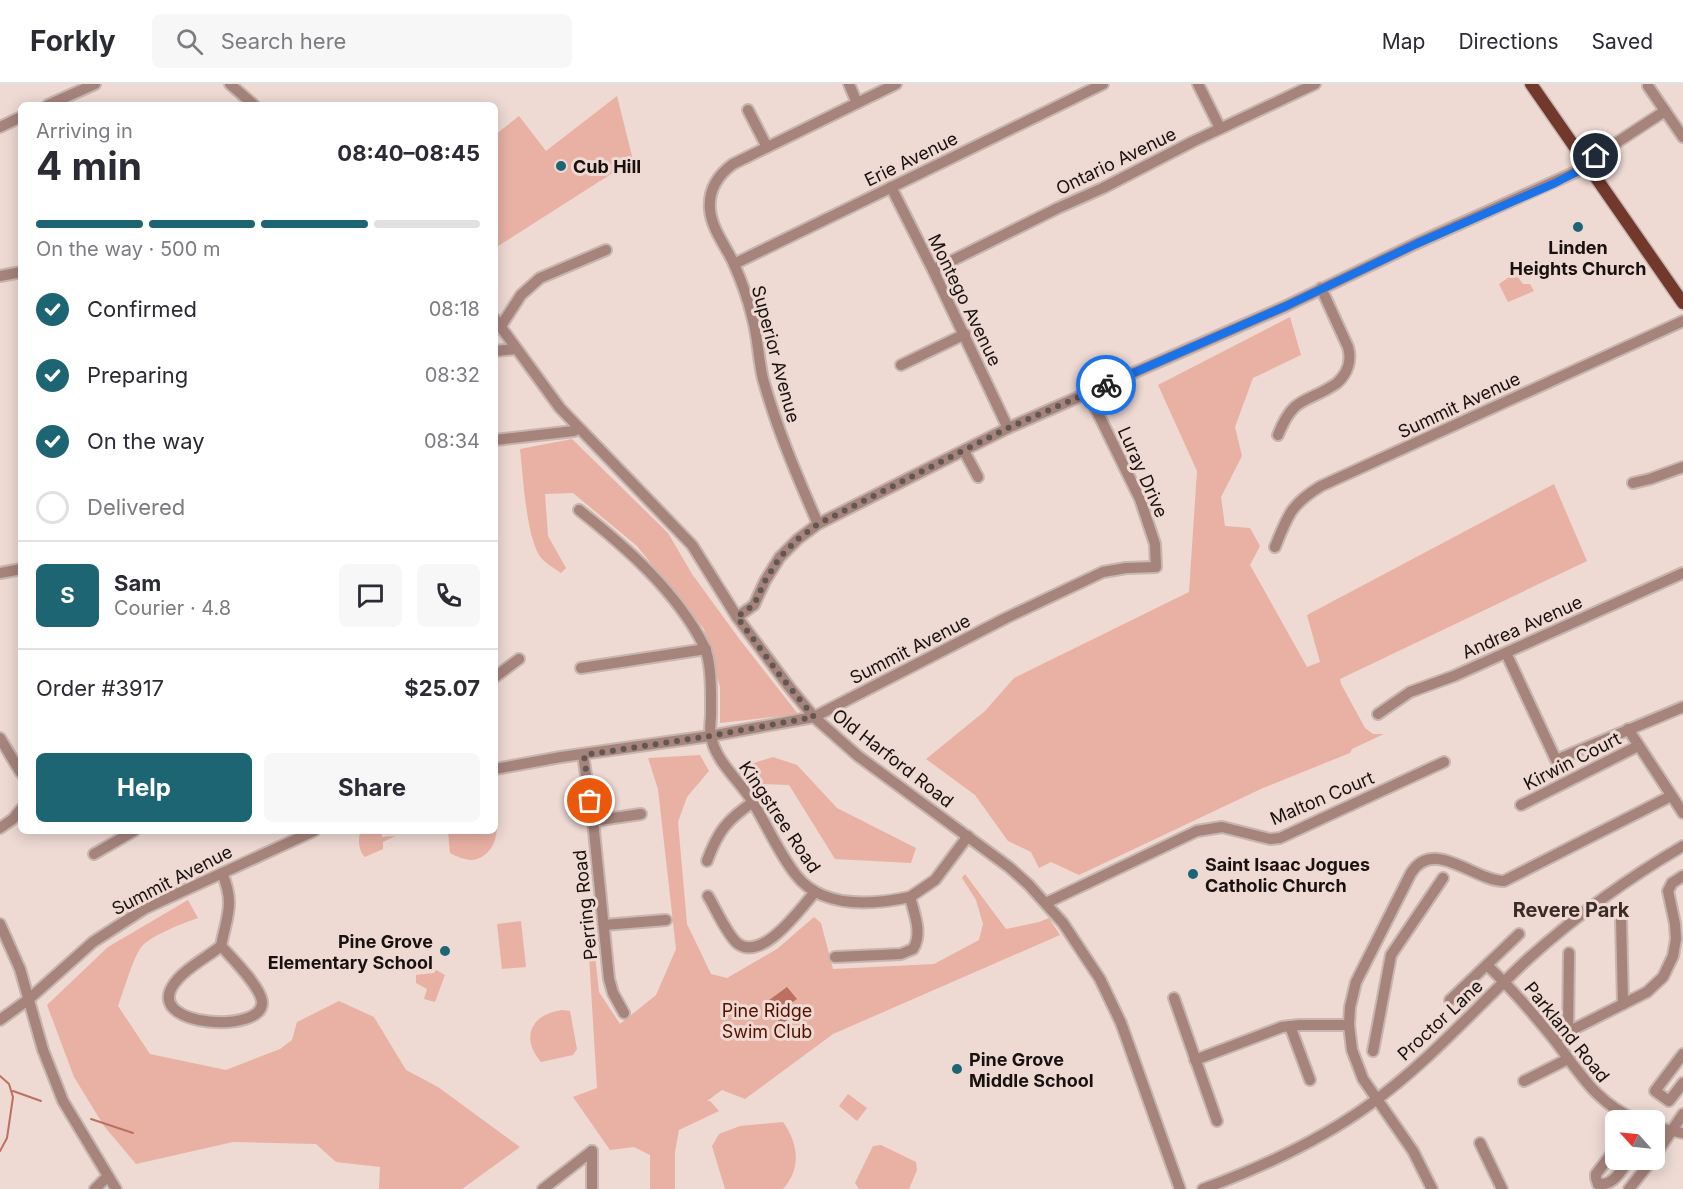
<!DOCTYPE html>
<meta charset="utf-8">
<style>
body{margin:0;font-family:Inter,sans-serif;background:#f7f7f7;color:#2b2b33;height:100vh;display:flex;flex-direction:column;font-size:22px;white-space:nowrap}
*{box-sizing:border-box;margin:0}
p{font-size:20px;color:#7c7c81}
.icon{flex:none;width:33px;height:33px;fill:none;stroke:currentColor;stroke-width:2;stroke-linecap:round;stroke-linejoin:round}
.map{position:relative;flex:1;overflow:hidden}
.panel{position:absolute;left:18px;top:18px;width:480px;height:732px;display:flex;flex-direction:column;background:#fff;border-radius:9px;box-shadow:0 3px 15px #0003}
.panel>*{flex:none}
.needle{width:39px;rotate:297deg}
.fabs{position:absolute;left:1605px;top:1026px;display:grid;gap:12px}
.fabs a{display:grid;place-items:center;width:60px;height:60px;border-radius:9px;background:#fff;box-shadow:0 3px 15px #0003;font-size:30px}
.pin{position:absolute;display:grid;place-items:center;width:51px;height:51px;color:#fff;margin:-26px;border:3px solid #fff;border-radius:50%;box-shadow:0 2px 6px #0007}
.courier{position:absolute;display:grid;place-items:center;width:60px;height:60px;margin:-30px;border:4px solid #1a73e8;border-radius:50%;background:#fff;color:#222;box-shadow:0 2px 8px #0007}
.head em{font-style:normal;font-weight:700}
.head div{display:flex;flex-direction:column-reverse}
.head{display:flex;align-items:center;justify-content:space-between;height:102px;padding:0 18px}
h1{font-size:39px;font-weight:700;line-height:45px}
.bar{display:grid;grid-template-columns:repeat(4,1fr);gap:9px 6px;align-content:center;height:72px;padding:0 18px}
.bar i{height:8px;border-radius:4px;background:#e1e1e2}
.bar .on{background:#1d6573}
.bar p{grid-column:span 4}
.line{display:flex;align-items:center;gap:15px;padding:0 18px;border-top:2px solid #e1e1e2}
.line div{flex:1}
.round{display:grid;place-items:center;flex:none;width:63px;height:63px;border-radius:9px;background:#f7f7f7}
ol{padding:0 18px;list-style:none}
li{display:flex;align-items:center;gap:18px;height:66px}
li p{margin-inline-start:auto}
li .icon{padding:6px;border-radius:50%;background:#1d6573;color:#fff;stroke-width:4}
li:last-child{color:#7c7c81}
li i{width:33px;height:33px;border:3px solid #e1e1e2;border-radius:50%}
.button{display:flex;gap:12px;margin-top:auto;padding:12px 18px}
.button a{flex:1;height:69px;border-radius:9px;background:#1d6573;color:#fff;font-size:24px;font-weight:700;line-height:69px;text-align:center}
.button a+a{background:#f7f7f7;color:#2b2b33}
header{display:flex;align-items:center;gap:36px;box-sizing:border-box;height:84px;padding:0 30px;background:#fff;border-bottom:2px solid #e1e1e2}
header strong{font-size:28px}
nav{display:flex;gap:33px;margin-inline-start:auto;font-size:21px}
.search{width:420px;height:54px;background:#f7f7f7;display:flex;align-items:center;gap:15px;box-sizing:border-box;padding:0 21px;border-radius:9px;color:#7c7c81;font-size:22px}
.map>svg:first-child{display:block}
</style>
<header>
<strong>Forkly</strong>
<div class="search"><svg class="icon" aria-label="search" viewBox="0 0 24 24"><circle cx="10" cy="10" r="6"/><path d="M15 15l6 6"/></svg>Search here</div>
<nav><a>Map</a><a>Directions</a><a>Saved</a></nav>
</header>
<div class="map">
<svg width="1683" height="1105" viewBox="0 0 1683 1105">
<rect width="100%" height="100%" fill="#eed9d3"/>
<!-- green -->
<g fill="#e8b1a4">
<path d="M617,12L633,76L495,164V51L519,32L546,67Z"/>
<path d="M1515,189L1523,200H1530L1534,207L1508,218L1499,200Z"/>
<path d="M1290,233L1301,271L1253,294L1235,343L1242,372L1221,413L1225,442L1250,444L1260,462L1250,481L1307,583L1320,578L1307,531L1554,400L1587,477L1340,595L1341,600L1365,644L1373,650H1384L1352,665L1350,669L1263,704L1079,791L1051,778L1039,784L1031,768L1008,757L975,711L926,675L985,627L1014,594L1189,508L1197,387L1158,301Z"/>
<path d="M572,355L668,449L692,490L740,556L798,630L720,639V603L704,545L637,462L573,409L545,410L548,452L566,484L561,489C554,484 543,478 539,471C526,449 523,392 520,365Z"/>
<path d="M700,671L709,687L687,713L678,738L687,840L711,890L727,894L777,865L814,833L821,839L833,885L934,880L979,856L983,840L976,816L962,794L965,790L1006,845L1039,838L1049,834L1060,851L833,950L745,1015L722,1006L707,1017H710L719,1027L679,1046L675,1068V1105H650V1071L634,1063L610,1066L573,1013L597,1004L588,855L595,871L599,908L620,940L656,911L676,865L658,705L648,674Z"/>
<path d="M773,673L797,681L837,724L916,764L911,779L835,775L789,701L761,700L751,680Z"/>
<path d="M495,731C500,747 495,769 477,775C468,778 458,773 450,769L448,747H495Z"/>
<path d="M361,747H381L382,753L395,752L383,758V765L365,773C359,768 357,753 361,747Z"/>
<path d="M188,816L198,834C183,839 153,851 143,861C134,870 123,909 118,922L150,970L226,986L280,965L292,956L297,938L339,917L374,933L406,986L438,1003L520,1063L462,1105H379L380,1083L336,1078L316,1060L233,1058L136,1080L104,1042L74,993L47,921L108,863Z"/>
<path d="M521,837L526,883L502,885L497,840Z"/>
<path d="M436,886L445,891L435,918L424,915L427,905L416,899V891L434,889Z"/>
<path d="M562,926L570,927L577,965L573,971L541,978C520,954 531,930 562,926Z"/>
<path d="M848,1010L867,1024L857,1037L839,1022Z"/>
<path d="M783,1038C798,1059 802,1084 783,1105H725L712,1062L719,1050L740,1042Z"/>
<path d="M881,1061L916,1078L917,1086L909,1105H859L855,1099L873,1062Z"/>
</g>
<!-- water -->
<path fill="#bc7160" d="M787,903L797,915L783,925L790,934L781,940L765,919Z"/>
<g fill="none" stroke-linecap="round" stroke-linejoin="round">
<!-- stream -->
<g stroke="#bc7160" stroke-width="2">
<path d="M0,992L9,1000L13,1013L7,1054L0,1067"/>
<path d="M13,1007L41,1017"/>
<path d="M91,1035L133,1049"/>
</g>
<!-- minor casing -->
<g stroke="#c7b5b0" stroke-width="14">
<g id="minor">
<path d="M230,0L254,21"/>
<path d="M849,0L857,19"/>
<path d="M1198,0L1220,44"/>
<path d="M1648,2L1683,53"/>
<path d="M48,21L95,0"/>
<path d="M748,26L767,63"/>
<path d="M0,43L21,33"/>
<path d="M891,103L933,186L1008,344"/>
<path d="M734,180L1103,0"/>
<path d="M933,186L1058,124L1103,104L1192,58L1315,0"/>
<path d="M0,192L21,188"/>
<path d="M495,235L560,324L692,461L737,533L790,604L814,633L858,672L1009,783L1029,801L1063,839L1100,895L1121,939L1180,1105"/>
<path d="M501,242L521,211L540,194L606,166"/>
<path d="M495,267L516,265"/>
<path d="M901,281L965,250"/>
<path d="M1278,351C1294,310 1307,320 1337,299C1347,290 1352,277 1348,263L1321,204"/>
<path d="M495,356L574,347L577,344"/>
<path d="M964,367L978,393"/>
<path d="M1633,399L1650,395L1683,383"/>
<path d="M579,426C626,463 677,508 704,562C712,578 711,611 711,630C711,637 709,645 711,652C715,677 739,696 752,717C767,741 778,768 796,791C822,825 872,821 910,813"/>
<path d="M818,440C797,392 777,345 763,295C758,274 758,252 752,232C748,215 741,196 734,180C726,162 712,146 710,126C708,106 718,91 733,80L896,0"/>
<path d="M1275,463C1288,431 1291,420 1321,402L1683,237"/>
<path d="M0,489L21,485"/>
<path d="M737,533L754,521L765,497L780,473L798,455L818,440L1008,344L1286,222L1415,160L1580,86L1596,72L1665,27"/>
<path d="M1506,569L1556,676L1683,623"/>
<path d="M581,584L706,565"/>
<path d="M495,593L519,575"/>
<path d="M1378,630L1410,608L1454,592L1683,489"/>
<path d="M1628,645L1683,729"/>
<path d="M0,654L21,689"/>
<path d="M583,671L593,737L609,895L613,909L624,929"/>
<path d="M495,685L561,673L710,652L814,633L1006,534L1103,488L1126,484L1156,483L1155,460L1140,415L1088,309"/>
<path d="M1521,721L1638,662"/>
<path d="M593,737L641,730"/>
<path d="M0,744L13,735L21,725"/>
<path d="M94,770L134,747"/>
<path d="M707,777C718,747 727,736 753,718"/>
<path d="M708,812C716,825 726,849 737,859C762,879 800,825 815,808"/>
<path d="M1046,819L1197,747L1222,743L1270,755L1280,754L1444,678"/>
<path d="M1621,834L1623,920"/>
<path d="M0,840L20,885L43,966L63,1017L116,1105"/>
<path d="M604,841L666,836"/>
<path d="M221,862C231,873 261,903 262,918C264,950 148,943 172,903C182,886 206,874 221,862Z"/>
<path d="M221,862C227,831 235,820 222,789"/>
<path d="M835,873L901,870L913,865C923,850 914,829 910,813L935,796L968,752"/>
<path d="M1487,881C1511,904 1532,928 1552,953C1579,987 1595,1019 1637,1036"/>
<path d="M1174,914L1217,1037"/>
<path d="M1450,916L1519,850"/>
<path d="M0,936L29,915L93,858L144,825L314,747"/>
<path d="M1290,942L1310,996"/>
<path d="M1568,948L1569,869"/>
<path d="M1554,955L1647,908L1663,893L1673,872L1676,855L1675,840L1668,807L1672,799L1683,792"/>
<path d="M1373,967L1391,871L1443,794"/>
<path d="M1683,970L1655,1007L1669,1017L1683,999"/>
<path d="M1195,976L1282,943L1300,941H1349"/>
<path d="M1524,997L1568,975"/>
<path d="M1654,1043L1683,1049"/>
<path d="M1480,1059L1502,1105"/>
<path d="M1654,1073L1683,1030"/>
<path d="M1598,1100L1596,1094V1090L1616,1064"/>
<path d="M1598,1100C1613,1103 1621,1086 1629,1076"/>
<path d="M95,1105L108,1092"/>
<path d="M543,1105L592,1067"/>
<path d="M592,1105V1067"/>
<path d="M1203,1105C1260,1084 1319,1057 1369,1021C1428,979 1476,923 1529,874C1576,832 1628,794 1683,762"/>
<path d="M1432,1105L1413,1067L1363,995L1352,966L1349,941L1350,923L1356,898L1411,789C1434,753 1474,797 1504,797L1671,712"/>
<path d="M1629,1105L1652,1076"/>
</g>
</g>
<!-- major casing -->
<g stroke="#c7b5b0" stroke-width="15">
<path id="major" d="M1531,0L1683,219"/>
</g>
<!-- minor -->
<use href="#minor" stroke="#a6837b" stroke-width="10"/>
<!-- major -->
<use href="#major" stroke="#71382b" stroke-width="12"/>
</g>
<g fill="none" stroke-linecap="round" stroke-linejoin="round">
<!-- done -->
<path stroke="#635754" stroke-width="6" stroke-dasharray="0 10.8" d="M590,717L584,671L710,652L814,633L779,590L737,533L754,521L765,497L780,473L798,455L818,440L1008,344L1106,301"/>
<!-- route -->
<path stroke="#1a73e8" stroke-width="8" d="M1106,301L1286,222L1416,160L1555,99L1580,86L1596,72"/>
</g>
<!-- markers -->
<g fill="#1d6573" stroke="#eed9d3" stroke-width="2">
<circle cx="561" cy="82" r="6"/>
<circle cx="1578" cy="143" r="6"/>
<circle cx="1193" cy="790" r="6"/>
<circle cx="445" cy="867" r="6"/>
<circle cx="957" cy="985" r="6"/>
</g>
<g text-anchor="middle" dominant-baseline="central" stroke-width="6" stroke-linejoin="round" paint-order="stroke">
<!-- street labels -->
<g font-size="18" fill="#18110f" stroke="#eed9d3">
<text transform="translate(911 75) rotate(-26)">Erie Avenue</text>
<text transform="translate(1116 77) rotate(-26)">Ontario Avenue</text>
<text transform="translate(965 216) rotate(64)">Montego Avenue</text>
<text transform="translate(776 270) rotate(75)">Superior Avenue</text>
<text transform="translate(1459 321) rotate(-25)">Summit Avenue</text>
<text transform="translate(1143 388) rotate(66)">Luray Drive</text>
<text transform="translate(1522 543) rotate(-24)">Andrea Avenue</text>
<text transform="translate(910 565) rotate(-27)">Summit Avenue</text>
<text transform="translate(893 674) rotate(38)">Old Harford Road</text>
<text transform="translate(1572 677) rotate(-27)">Kirwin Court</text>
<text transform="translate(1322 714) rotate(-23)">Malton Court</text>
<text transform="translate(780 733) rotate(56)">Kingstree Road</text>
<text transform="translate(172 796) rotate(-27)">Summit Avenue</text>
<text transform="translate(585 821) rotate(-96)">Perring Road</text>
<text transform="translate(1440 936) rotate(-43)">Proctor Lane</text>
<text transform="translate(1567 948) rotate(51)">Parkland Road</text>
</g>
<!-- poi labels -->
<g font-size="18" font-weight="bold" fill="#18110f" stroke="#eed9d3" text-anchor="start">
<text x="573" y="82">Cub Hill</text>
<text x="1578" y="163" text-anchor="middle">Linden<tspan x="1578" dy="21">Heights Church</tspan></text>
<text x="1205" y="780">Saint Isaac Jogues<tspan x="1205" dy="21">Catholic Church</tspan></text>
<text x="433" y="857" text-anchor="end">Pine Grove<tspan x="433" dy="21">Elementary School</tspan></text>
<text x="969" y="975">Pine Grove<tspan x="969" dy="21">Middle School</tspan></text>
</g>
<!-- park labels -->
<g font-size="18" fill="#540f01" stroke="#eed9d3">
<text x="767" y="926">Pine Ridge<tspan x="767" dy="21">Swim Club</tspan></text>
</g>
<!-- neighbourhood labels -->
<g font-size="20" font-weight="bold" fill="#3b2b27" stroke="#eed9d3">
<text x="1571" y="826">Revere Park</text>
</g>
</g>
</svg>
<div class="fabs">
<a><svg class="needle" viewBox="-14 -14 28 28"><path d="M0-13l5 13h-10z" fill="#e53935"/><path d="M0 13l5-13h-10z" fill="#7c7c81"/></svg></a>
</div>
<div class="pin" style="left:590px;top:717px;background:#ea580c"><svg class="icon" aria-label="bag" viewBox="0 0 24 24"><path d="M5 8h14l-1 12H6zM9 8a3 3 0 0 1 6 0"/></svg></div>
<div class="pin" style="left:1596px;top:72px;background:#1f2937"><svg class="icon" aria-label="home" viewBox="0 0 24 24"><path d="M3 11l9-7 9 7M6 9v11h12V9"/></svg></div>
<div class="courier" style="left:1106px;top:301px"><svg class="icon" aria-label="bike" viewBox="0 0 24 24"><circle cx="6" cy="16" r="4"/><circle cx="18" cy="16" r="4"/><path d="M6 16l4-8h5l3 8M10 8l3 8H6M13 5h3"/></svg></div>
<section class="panel">
<div class="head"><div><h1>4 min</h1><p>Arriving in</p></div><em>08:40–08:45</em></div>
<div class="bar"><i class="on"></i><i class="on"></i><i class="on"></i><i></i><p>On the way · 500 m</p></div>
<ol>
<li><svg class="icon" aria-label="check" viewBox="0 0 24 24"><path d="M5 12l5 5 9-10"/></svg>Confirmed<p>08:18</p></li>
<li><svg class="icon" aria-label="check" viewBox="0 0 24 24"><path d="M5 12l5 5 9-10"/></svg>Preparing<p>08:32</p></li>
<li><svg class="icon" aria-label="check" viewBox="0 0 24 24"><path d="M5 12l5 5 9-10"/></svg>On the way<p>08:34</p></li>
<li><i></i>Delivered</li>
</ol>
<div class="line" style="height:108px"><b class="round" style="background:#1d6573;color:#fff">S</b><div><b>Sam</b><p>Courier · 4.8</p></div><a class="round"><svg class="icon" aria-label="chat" viewBox="0 0 24 24"><path d="M4 5h16v11H9l-5 4z"/></svg></a><a class="round"><svg class="icon" aria-label="phone" viewBox="0 0 24 24"><path d="M5 4h4l2 5-3 2q2 4 5 5l2-3 5 2v4C11 20 4 13 5 4z"/></svg></a></div>
<div class="line" style="height:78px"><div>Order #3917</div><b>$25.07</b></div>
<div class="button"><a>Help</a><a>Share</a></div>
</section>
</div>
